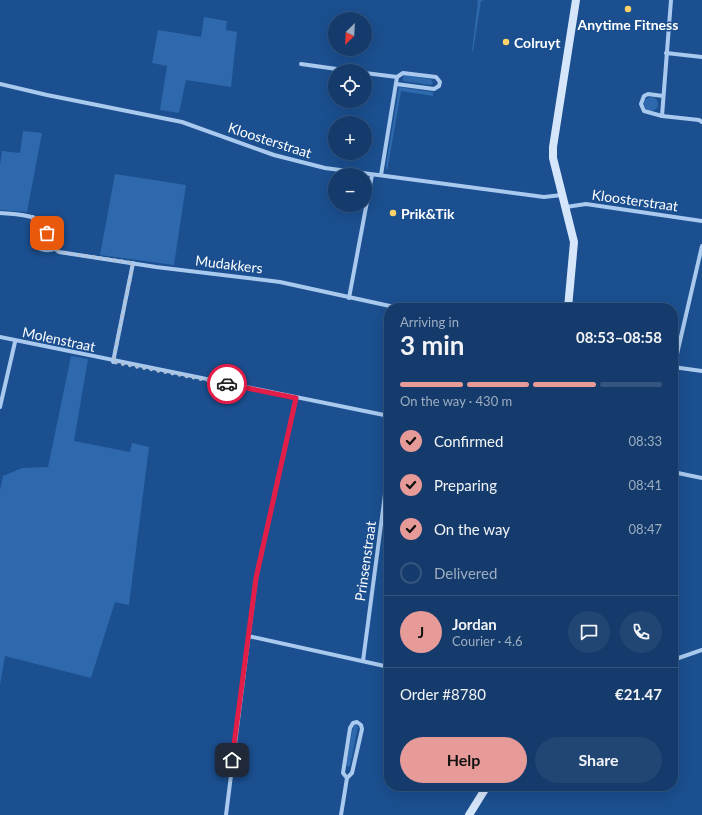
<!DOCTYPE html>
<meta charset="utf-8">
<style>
body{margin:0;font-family:Lato,sans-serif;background:#214673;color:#f1f3f6;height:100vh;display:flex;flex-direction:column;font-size:15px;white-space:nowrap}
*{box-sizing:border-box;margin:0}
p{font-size:13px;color:#9dadc1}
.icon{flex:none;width:22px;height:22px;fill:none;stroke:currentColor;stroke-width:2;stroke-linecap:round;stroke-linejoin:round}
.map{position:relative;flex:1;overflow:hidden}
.sheet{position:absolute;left:384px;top:303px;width:294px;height:488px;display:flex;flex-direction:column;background:#143b6b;border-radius:16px;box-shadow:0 4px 16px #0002,0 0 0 1px #33557e}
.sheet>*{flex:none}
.needle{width:26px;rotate:204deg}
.buttons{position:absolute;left:328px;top:12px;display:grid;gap:8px}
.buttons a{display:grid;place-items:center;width:44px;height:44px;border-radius:50%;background:#143b6b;box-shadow:0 4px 16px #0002,0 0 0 1px #33557e;font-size:20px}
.pin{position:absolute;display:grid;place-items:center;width:34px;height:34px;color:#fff;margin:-17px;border-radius:8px;box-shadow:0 2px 6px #0006}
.courier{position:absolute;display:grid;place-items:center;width:40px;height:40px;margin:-20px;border:3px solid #e11d48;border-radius:50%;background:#fff;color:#222;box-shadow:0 1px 5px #0007}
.overview em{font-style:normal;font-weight:700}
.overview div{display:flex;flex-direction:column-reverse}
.overview{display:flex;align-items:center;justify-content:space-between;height:68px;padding:0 16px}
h1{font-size:26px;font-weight:700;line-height:30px}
.bar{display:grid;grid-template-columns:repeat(4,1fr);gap:6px 4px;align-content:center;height:48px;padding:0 16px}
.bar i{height:5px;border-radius:3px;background:#33557e}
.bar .current{background:#e69b98}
.bar p{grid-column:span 4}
.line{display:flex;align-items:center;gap:10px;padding:0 16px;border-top:1px solid #33557e}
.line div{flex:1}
.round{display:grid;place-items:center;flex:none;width:42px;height:42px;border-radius:21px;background:#214673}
ol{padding:0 16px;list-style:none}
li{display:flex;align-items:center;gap:12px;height:44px}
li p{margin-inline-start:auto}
li .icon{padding:4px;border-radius:50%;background:#e69b98;color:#111;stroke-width:4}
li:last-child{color:#9dadc1}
li i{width:22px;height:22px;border:2px solid #33557e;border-radius:50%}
.primary-button{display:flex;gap:8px;margin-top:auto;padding:8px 16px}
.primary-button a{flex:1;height:46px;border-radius:24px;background:#e69b98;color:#111;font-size:16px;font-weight:700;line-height:46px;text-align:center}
.primary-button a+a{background:#214673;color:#f1f3f6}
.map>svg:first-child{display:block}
</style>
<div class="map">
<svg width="702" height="815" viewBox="0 0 702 815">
<rect width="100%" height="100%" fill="#1b4f8f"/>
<!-- green -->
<g fill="#2e69ad">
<path d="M476,0H485L481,1L473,51H472L478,1Z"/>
<path d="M204,17L227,21L226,30L237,32L231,87L186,80L179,113L160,110L167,66L152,63L158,30L201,37Z"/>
<path d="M406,75L431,79L433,83L431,85L403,81V76Z"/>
<path d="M399,87L433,92V96L401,91L387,172L386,165Z"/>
<circle cx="651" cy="104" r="7"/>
<path d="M23,131L42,133L27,212L0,210V165L2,151L20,153Z"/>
<path d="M115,174L186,185L174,265L100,255Z"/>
<path d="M37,222L43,229L49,246L48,248L38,246L35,242L36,224Z"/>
<path d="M71,356L88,359L74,441L130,452L132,443L149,447L129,605L115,602L91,678L5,656L0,685V490L3,476L22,468L48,467Z"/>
<path d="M356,724L358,727L350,766L348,767L346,765L353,727Z"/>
</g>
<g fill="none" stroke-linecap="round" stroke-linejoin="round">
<!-- street -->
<g stroke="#a9c9ee" stroke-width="4">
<path d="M666,53L702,57"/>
<path d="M301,64L351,71"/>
<path d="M365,73L397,77L381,175"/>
<path d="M0,84L47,95L182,122L274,155L325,168L544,197L562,195"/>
<path d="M396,84L434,89L439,86L440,82L436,77L403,73L397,77"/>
<path d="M663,96L648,94L644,96L641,104L644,111L662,116L671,0"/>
<path d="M662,116L699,120L702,122"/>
<path d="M566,207L586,204L702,221"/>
<path d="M0,213C11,214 24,214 34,218C50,224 45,244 59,252L156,267L280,282L399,308"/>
<path d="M33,217V245C39,249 47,252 55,249"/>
<path d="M349,298L372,175"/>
<path d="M0,337L389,416"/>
<path d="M113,362L133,263"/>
<path d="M673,367L702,371"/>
<path d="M674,367L702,246"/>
<path d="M0,407L15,342"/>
<path d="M673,472L702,478"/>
<path d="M248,636L389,667"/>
<path d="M673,660L702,650"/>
<path d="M363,661L389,464"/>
<path d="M226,815L256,578L296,398"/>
<path d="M341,815L347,778L352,773L362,729L361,725L357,722L353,723L350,728L343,773L347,778"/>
</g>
<!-- secondary -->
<g stroke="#d6e6fa" stroke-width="8">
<path d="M568,308L574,242L553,158V147L576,0"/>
<path d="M469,815L487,786"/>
</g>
</g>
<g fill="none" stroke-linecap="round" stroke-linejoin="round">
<!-- done -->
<path stroke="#afc1d8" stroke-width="4" stroke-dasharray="0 7.2" d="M47,233L52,245L59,252L133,263L113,362L227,384"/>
<!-- route -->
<path stroke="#e11d48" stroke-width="5" d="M227,384L296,398L256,578L232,760"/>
</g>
<!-- markers -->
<g fill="#ffd166" stroke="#1b4f8f" stroke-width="1.5">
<circle cx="628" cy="9" r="4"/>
<circle cx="506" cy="42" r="4"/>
<circle cx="393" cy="213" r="4"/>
</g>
<g text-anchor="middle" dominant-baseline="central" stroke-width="3" stroke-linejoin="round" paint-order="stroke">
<!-- poi labels -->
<g font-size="14" font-weight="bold" fill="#fff" stroke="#1b4f8f" text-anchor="start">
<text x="628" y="24" text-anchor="middle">Anytime Fitness</text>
<text x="514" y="42">Colruyt</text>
<text x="401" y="213">Prik&amp;Tik</text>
</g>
<!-- street labels -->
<g font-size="14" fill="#fff" stroke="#1b4f8f">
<text transform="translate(270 140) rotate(18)">Kloosterstraat</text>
<text transform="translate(635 200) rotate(8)">Kloosterstraat</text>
<text transform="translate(229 264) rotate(7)">Mudakkers</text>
<text transform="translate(59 339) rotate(12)">Molenstraat</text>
<text transform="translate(365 561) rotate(-82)">Prinsenstraat</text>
</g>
</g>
</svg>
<div class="buttons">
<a><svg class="needle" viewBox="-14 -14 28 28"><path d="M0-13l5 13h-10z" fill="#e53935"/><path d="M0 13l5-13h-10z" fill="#9dadc1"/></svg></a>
<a><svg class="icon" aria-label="locate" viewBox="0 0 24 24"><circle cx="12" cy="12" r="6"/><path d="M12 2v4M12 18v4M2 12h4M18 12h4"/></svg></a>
<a>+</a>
<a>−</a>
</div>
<div class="pin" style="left:47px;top:233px;background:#ea580c"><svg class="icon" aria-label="bag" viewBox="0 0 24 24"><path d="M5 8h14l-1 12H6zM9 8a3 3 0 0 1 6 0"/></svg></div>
<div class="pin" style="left:232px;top:760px;background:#1f2937"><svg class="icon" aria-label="home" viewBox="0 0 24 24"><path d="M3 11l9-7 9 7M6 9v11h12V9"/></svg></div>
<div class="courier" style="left:227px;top:384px"><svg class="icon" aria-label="car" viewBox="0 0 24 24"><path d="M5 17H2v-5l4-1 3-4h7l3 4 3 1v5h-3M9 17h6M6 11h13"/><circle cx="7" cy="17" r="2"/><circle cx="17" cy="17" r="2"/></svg></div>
<section class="sheet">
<div class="overview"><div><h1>3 min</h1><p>Arriving in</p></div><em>08:53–08:58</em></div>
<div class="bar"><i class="current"></i><i class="current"></i><i class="current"></i><i></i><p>On the way · 430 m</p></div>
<ol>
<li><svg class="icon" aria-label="check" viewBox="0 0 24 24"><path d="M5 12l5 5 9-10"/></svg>Confirmed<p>08:33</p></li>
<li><svg class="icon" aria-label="check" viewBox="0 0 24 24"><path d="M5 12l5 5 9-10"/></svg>Preparing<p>08:41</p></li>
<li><svg class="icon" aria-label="check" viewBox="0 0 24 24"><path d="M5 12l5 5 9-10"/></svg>On the way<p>08:47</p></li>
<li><i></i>Delivered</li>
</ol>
<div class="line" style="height:72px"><b class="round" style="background:#e69b98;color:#111">J</b><div><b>Jordan</b><p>Courier · 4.6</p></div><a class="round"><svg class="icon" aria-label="chat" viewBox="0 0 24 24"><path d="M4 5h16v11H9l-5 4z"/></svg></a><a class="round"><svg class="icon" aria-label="phone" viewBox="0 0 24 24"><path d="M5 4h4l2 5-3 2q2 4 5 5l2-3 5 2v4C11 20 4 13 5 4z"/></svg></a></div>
<div class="line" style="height:52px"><div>Order #8780</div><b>€21.47</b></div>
<div class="primary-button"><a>Help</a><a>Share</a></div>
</section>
</div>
